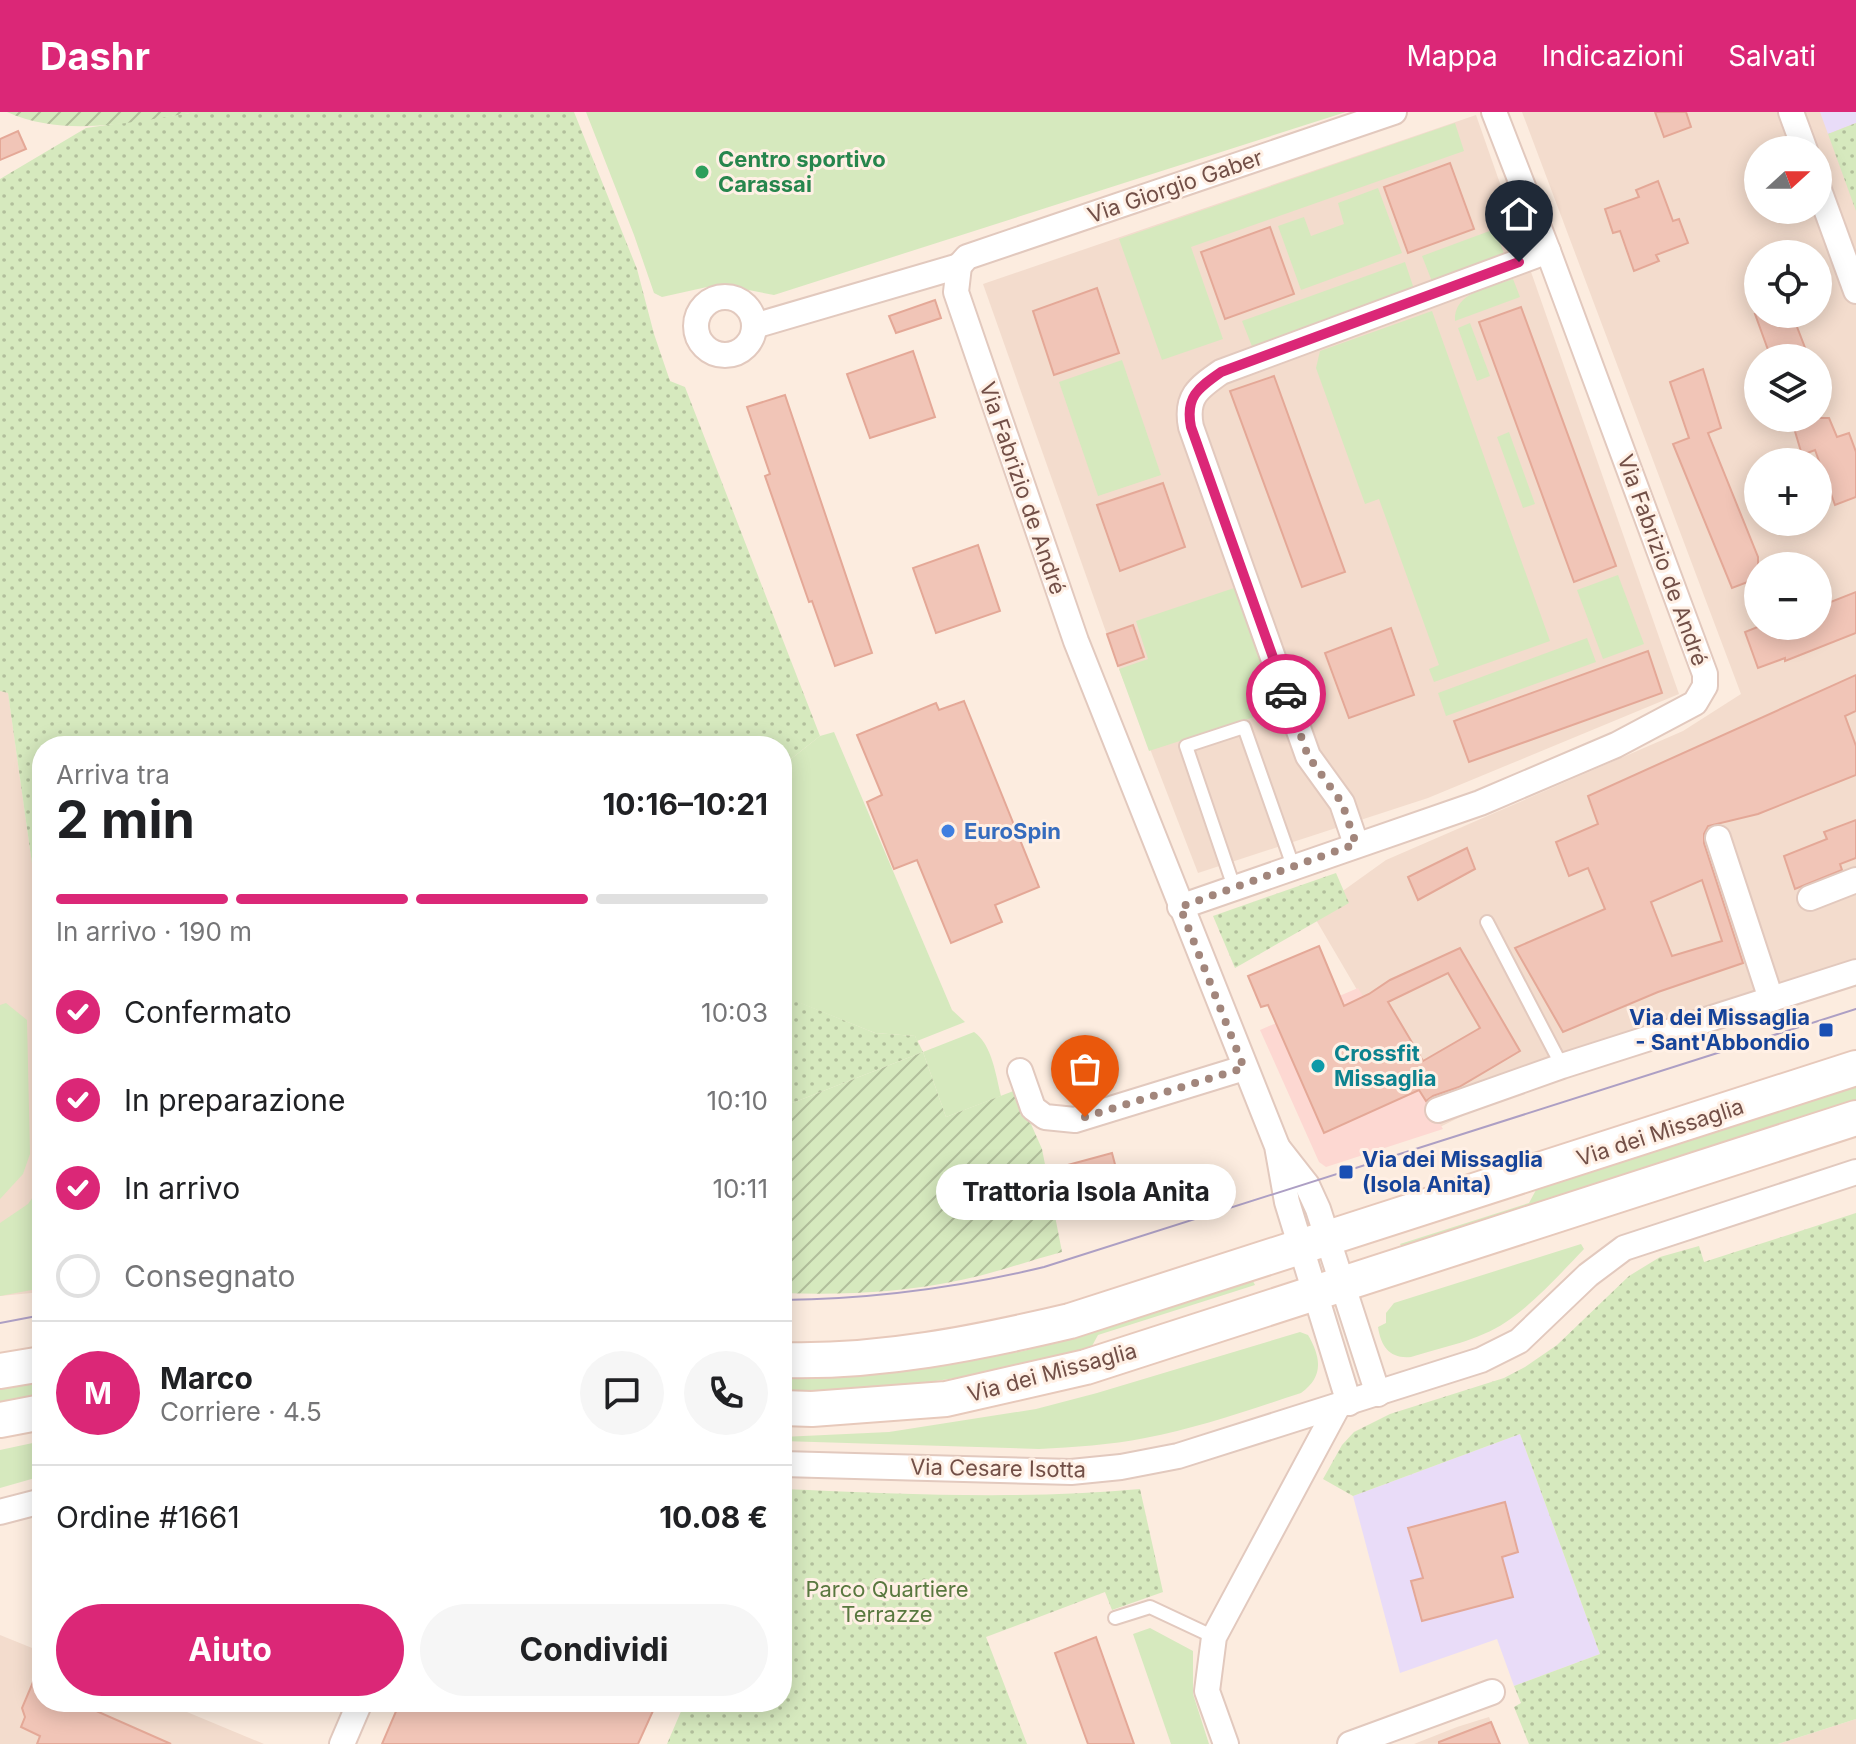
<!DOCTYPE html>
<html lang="it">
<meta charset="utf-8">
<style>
body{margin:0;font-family:Inter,sans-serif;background:#f6f6f6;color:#202124;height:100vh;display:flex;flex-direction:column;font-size:30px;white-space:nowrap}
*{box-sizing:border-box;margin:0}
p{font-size:26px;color:#757577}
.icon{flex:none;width:44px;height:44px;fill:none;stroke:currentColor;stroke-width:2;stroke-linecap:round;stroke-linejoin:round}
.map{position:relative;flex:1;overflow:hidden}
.drawer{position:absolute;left:32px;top:624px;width:760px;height:976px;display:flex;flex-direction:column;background:#fff;border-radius:32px;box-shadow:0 4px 20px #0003}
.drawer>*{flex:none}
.needle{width:52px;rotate:69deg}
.tools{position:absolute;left:1744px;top:24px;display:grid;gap:16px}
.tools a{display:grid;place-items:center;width:88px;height:88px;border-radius:50%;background:#fff;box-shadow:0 4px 20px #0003;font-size:40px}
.pin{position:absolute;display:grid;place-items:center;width:68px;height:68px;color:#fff;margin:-82px -34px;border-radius:50% 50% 50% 0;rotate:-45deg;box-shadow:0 0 8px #0007}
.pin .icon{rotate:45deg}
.courier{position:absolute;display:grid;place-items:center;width:80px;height:80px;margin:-40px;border:6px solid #db2777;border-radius:50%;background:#fff;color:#222;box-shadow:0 2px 10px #0007}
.bubble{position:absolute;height:56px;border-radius:28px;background:#fff;box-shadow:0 4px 20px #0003;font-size:26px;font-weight:700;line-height:56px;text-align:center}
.headline em{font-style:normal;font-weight:700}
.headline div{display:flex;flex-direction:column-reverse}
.headline{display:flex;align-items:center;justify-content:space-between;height:136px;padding:0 24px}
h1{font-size:52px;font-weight:700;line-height:60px}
.bar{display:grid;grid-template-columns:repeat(4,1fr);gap:12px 8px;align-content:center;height:96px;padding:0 24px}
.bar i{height:10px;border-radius:6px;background:#e0e0e0}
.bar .on{background:#db2777}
.bar p{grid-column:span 4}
.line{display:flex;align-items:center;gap:20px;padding:0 24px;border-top:2px solid #e0e0e0}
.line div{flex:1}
.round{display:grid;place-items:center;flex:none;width:84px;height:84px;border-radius:42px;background:#f6f6f6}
ol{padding:0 24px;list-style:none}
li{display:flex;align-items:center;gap:24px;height:88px}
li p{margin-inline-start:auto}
li .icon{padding:8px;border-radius:50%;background:#db2777;color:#fff;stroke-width:4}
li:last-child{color:#757577}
li i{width:44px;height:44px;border:4px solid #e0e0e0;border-radius:50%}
.primary-button{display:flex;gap:16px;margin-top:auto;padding:16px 24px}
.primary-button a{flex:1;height:92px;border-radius:48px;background:#db2777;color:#fff;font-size:32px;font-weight:700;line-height:92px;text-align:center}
.primary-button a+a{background:#f6f6f6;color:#202124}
header{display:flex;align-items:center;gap:48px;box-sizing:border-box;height:112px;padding:0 40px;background:#db2777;color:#fff}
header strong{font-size:38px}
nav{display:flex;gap:44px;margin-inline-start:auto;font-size:28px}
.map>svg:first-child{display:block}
</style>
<header>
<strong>Dashr</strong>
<nav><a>Mappa</a><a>Indicazioni</a><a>Salvati</a></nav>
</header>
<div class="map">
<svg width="1856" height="1632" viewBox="0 0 1856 1632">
<defs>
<pattern id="park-dots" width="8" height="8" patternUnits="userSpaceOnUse" patternTransform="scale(2)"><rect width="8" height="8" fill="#d6e9be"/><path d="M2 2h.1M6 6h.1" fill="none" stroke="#b2bf9c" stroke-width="1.8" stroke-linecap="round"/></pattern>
<pattern id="garden-furrows" width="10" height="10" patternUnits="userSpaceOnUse" patternTransform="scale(2)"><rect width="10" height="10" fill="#d6e9be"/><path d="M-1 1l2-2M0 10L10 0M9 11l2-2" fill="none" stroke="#b2bf9c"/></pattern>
</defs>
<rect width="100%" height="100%" fill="#fcecdf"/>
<!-- residential -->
<g fill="#f3dccd" fill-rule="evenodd">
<path d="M1522,0H1856V860L1562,954L1438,1016L1312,801L1386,748L1683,619L1741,582ZM1758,38H1818V98H1758ZM1758,142H1818V202H1758ZM1758,246H1818V306H1758ZM1758,350H1818V410H1758ZM1758,454H1818V514H1758Z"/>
<path d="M1476,3L1679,582L1428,686L1198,761L1118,554L983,172Z"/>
<path d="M0,579L8,580L42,823V1180L0,1184Z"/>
<path d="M0,1523L42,1540V1590H163L264,1632H0Z"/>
<path d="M1489,1605L1500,1632H1414L1457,1615Z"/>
<path d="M1856,1607V1632H1778Z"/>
</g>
<!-- commercial -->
<path fill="#fdd8d2" d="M1358,876L1443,1017L1326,1055L1319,1050L1260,918Z"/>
<!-- education -->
<g fill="#e9dcf8">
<path d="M1820,0H1856V11L1828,22Z"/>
<path d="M1520,1322L1600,1542L1514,1574L1497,1527L1400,1561L1353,1384Z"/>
</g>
<!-- grass -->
<g fill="#d6e9be">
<path d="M586,0H1346L774,183L728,174L707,175L662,185L654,181L634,123Z"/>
<path d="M1455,11L1464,39L1191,135L1223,227L1162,248L1119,127Z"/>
<path d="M1378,76L1402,141L1301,178L1278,114L1304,105L1311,124L1344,112L1338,91Z"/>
<path d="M1495,117L1507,150L1435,177L1422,144Z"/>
<path d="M1405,150L1416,183L1255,242L1242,209Z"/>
<path d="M1513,167L1520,185L1455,209C1453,180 1491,175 1513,167Z"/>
<path d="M1432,199L1550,529L1434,570L1429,557L1439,553L1379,387L1365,392L1316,256L1320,239Z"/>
<path d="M1470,211L1490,264L1477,269L1458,216Z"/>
<path d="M1122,248L1161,363L1098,384L1059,270Z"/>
<path d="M1509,320L1535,392L1523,396L1497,325Z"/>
<path d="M1618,463L1644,532L1603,547L1577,478Z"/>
<path d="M1237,475L1279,597L1149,639L1119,557L1148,547L1136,509Z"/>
<path d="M1587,526L1596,550L1446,604L1438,581Z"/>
<path d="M834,620L952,898L965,910L917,929L915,924L875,921L800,891L782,872V654L820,624Z"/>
<path d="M6,891L27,908L30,1042L23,1062L0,1087V893Z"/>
<path d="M974,920C992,932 996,964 1001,984L946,1005L923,940Z"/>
<path d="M1856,975V991L1402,1136L1400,1132L1529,1091L1536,1078Z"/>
<path d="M42,1072V1176L0,1184V1111L28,1092Z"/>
<path d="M1581,1132L1584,1137C1563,1159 1531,1194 1506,1210C1478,1229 1442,1235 1411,1245C1390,1247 1381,1235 1378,1215L1386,1211V1201L1394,1191Z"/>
<path d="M1253,1169L1255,1173L1098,1223L1092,1234C993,1267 886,1278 782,1279V1263L914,1256L1024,1239Z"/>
<path d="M1300,1220L1308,1223C1321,1245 1324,1265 1301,1281C1249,1298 1198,1316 1145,1326C1110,1333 1074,1335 1039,1337L782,1329V1325L889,1320L1036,1297L1097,1281Z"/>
<path d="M42,1269V1284L0,1292V1277Z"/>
<path d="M42,1329V1364L0,1376V1338Z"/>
<path d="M1150,1516L1193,1539V1582L1209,1632H1171L1133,1522Z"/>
</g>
<!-- park -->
<g fill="url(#park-dots)">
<path d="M197,0H574L637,157L654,222L670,269L685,275L820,624L782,654V634H42V823L8,581L0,579V67L86,16Z"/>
<path d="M1856,11V99L1828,22Z"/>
<path d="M1336,761L1349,791L1235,856L1213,804Z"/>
<path d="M782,872L801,891L875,921L915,924L923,940L782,995Z"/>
<path d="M1856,1101V1607L1778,1632H1529L1514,1595L1521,1591L1514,1574L1600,1542L1520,1322L1353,1384L1323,1367L1342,1333L1354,1320L1390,1302L1504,1266L1525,1255L1557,1233L1629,1164L1660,1145L1699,1134L1704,1150Z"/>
<path d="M782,1377C902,1382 1020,1388 1140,1377L1163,1480L1112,1498L1105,1480L986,1525L1027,1632H667L685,1590H782Z"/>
</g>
<!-- garden -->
<g fill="url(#garden-furrows)">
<path d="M7,0H197C134,9 68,27 7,0Z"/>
<path d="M923,940L946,1005L1016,978L1042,1037L1062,1140C1028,1149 995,1161 961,1168C901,1181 842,1183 782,1181V995Z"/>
</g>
<!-- building -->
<g fill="#f1c5b7" stroke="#e4a897" stroke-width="2" fill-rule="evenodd">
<path d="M1655,0H1686L1691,15L1664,25Z"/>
<path d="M18,19L26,37L0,48V27Z"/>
<path d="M1450,51L1474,117L1408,141L1384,75Z"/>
<path d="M1658,69L1673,109L1679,107L1688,131L1656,143L1659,149L1634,159L1620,119L1613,121L1605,97L1639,85L1636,78Z"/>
<path d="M1270,115L1294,182L1225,207L1201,140Z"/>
<path d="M1097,176L1119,241L1054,263L1033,199Z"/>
<path d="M935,188L941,206L896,221L889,204Z"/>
<path d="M1521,195L1616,454L1574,470L1479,210Z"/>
<path d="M1755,202H1792L1809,246H1771Z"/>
<path d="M913,239L935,305L870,326L847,262Z"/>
<path d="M1703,257L1721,316L1708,321L1758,445V466L1732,476L1673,332L1689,326L1670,270Z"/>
<path d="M1274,264L1345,460L1302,475L1230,279Z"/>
<path d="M785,283L872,541L835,554L812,489L809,490L765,364L770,362L747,295Z"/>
<path d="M1791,306H1829L1837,325L1849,321L1856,340V385L1835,393L1815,338L1802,343Z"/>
<path d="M1163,371L1185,435L1120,459L1097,393Z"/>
<path d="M978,433L1000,499L936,521L913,456Z"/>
<path d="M1856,480V521L1785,549V546L1758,556L1745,520L1760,514H1818V495Z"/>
<path d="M1133,513L1144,545L1118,554L1107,522Z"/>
<path d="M1391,516L1414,583L1349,606L1325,541Z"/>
<path d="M1648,539L1662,581L1469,650L1454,609Z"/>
<path d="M1856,563V599L1845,604L1856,634V663L1758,702L1708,714L1704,722V731L1743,851L1658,880L1563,920L1515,836L1605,797L1588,756L1569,764L1556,730L1598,712L1588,684ZM1702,768L1722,829L1672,844L1651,790Z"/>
<path d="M964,589L1039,775L995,793L1002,810L951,831L917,748L894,757L867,690L882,683L857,623L936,591L939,598Z"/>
<path d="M1856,708V746L1840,752L1842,758L1795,777L1784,744L1827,727L1824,720Z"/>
<path d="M1467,736L1475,757L1418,788L1408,765Z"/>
<path d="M1319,834L1344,894L1369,882L1390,868L1460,836L1520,939L1459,975L1433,984L1426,989L1419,978L1324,1021L1268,893L1261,895L1248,864ZM1448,861L1480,916L1423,949L1388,890Z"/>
<path d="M1112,1041L1122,1079L1080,1091L1078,1081L1060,1085L1053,1057Z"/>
<path d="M1505,1390L1518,1440L1502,1445L1513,1485L1422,1509L1411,1469L1423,1466L1408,1416Z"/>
<path d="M1096,1525L1134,1632H1088L1055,1541Z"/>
<path d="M42,1549V1590H76L171,1632H37L40,1624L21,1615L25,1605L22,1596Z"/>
<path d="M400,1590H657L638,1632H382Z"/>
<path d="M1491,1610L1500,1632H1439V1630Z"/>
</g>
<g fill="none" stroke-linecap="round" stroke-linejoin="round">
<!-- lane casing -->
<g stroke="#e2c9be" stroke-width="16">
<g id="lane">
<path d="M1234,775L1186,634L1244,615L1293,754"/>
<path d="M1487,810L1562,954"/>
<path d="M1115,1506L1150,1495L1214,1525"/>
</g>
</g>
<!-- street casing -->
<g stroke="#e2c9be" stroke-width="28">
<g id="street">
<path d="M1791,0L1805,38"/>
<path d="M1818,75L1856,179"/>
<path d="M959,154L956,180L1076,529L1277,1034L1287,1090L1349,1291"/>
<path d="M959,154L967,145L1394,0"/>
<circle cx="725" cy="214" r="29"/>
<path d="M754,214L959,154"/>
<path d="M1718,726L1771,887"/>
<path d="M1356,732L1342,691L1308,644L1191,315C1185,285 1198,276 1221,260L1548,139"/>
<path d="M1810,786L1856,768"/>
<path d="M1180,795L1480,691L1616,633L1695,591L1705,574V562L1548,139L1494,0"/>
<path d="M1020,959L1033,996L1045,1005L1075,1008L1244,956"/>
<path d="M1438,998L1562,954L1856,860"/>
<path d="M1278,1036L1307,1073L1318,1097L1378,1282"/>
<path d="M782,1352L1071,1360L1121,1355L1178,1344L1481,1248L1519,1229L1588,1163L1624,1136L1856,1060"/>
<path d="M0,1400L42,1389"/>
<path d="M342,1632L360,1590"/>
<path d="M1226,1632L1207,1579L1214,1525L1338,1294"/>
<path d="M1350,1632L1492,1580"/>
</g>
</g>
<!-- secondary casing -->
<g stroke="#e7c9bb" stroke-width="38">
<g id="secondary">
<path d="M782,1248C879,1251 977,1231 1070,1209L1856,956"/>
<path d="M0,1259L42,1252"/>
<path d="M782,1296L812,1297L946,1287L1086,1255L1856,1006"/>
<path d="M0,1308L42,1300"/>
</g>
</g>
<!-- lane -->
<use href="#lane" stroke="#fff" stroke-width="12"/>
<!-- street -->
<use href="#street" stroke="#fff" stroke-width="24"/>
<!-- secondary -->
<use href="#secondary" stroke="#fff" stroke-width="34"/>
<!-- tram -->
<g stroke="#ad9fc4" stroke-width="2">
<path d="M782,1188C871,1187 957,1176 1044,1155L1856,897"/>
<path d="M0,1211L42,1203"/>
</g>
</g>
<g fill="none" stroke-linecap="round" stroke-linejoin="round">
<!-- done -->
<path stroke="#a2867c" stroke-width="8" stroke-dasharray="0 14.4" d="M1085,1005L1244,956L1180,795L1356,732L1342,691L1308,644L1286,582"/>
<!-- route -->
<path stroke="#db2777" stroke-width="10" d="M1286,582L1191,315C1185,285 1198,276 1221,260L1519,150"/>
</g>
<!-- markers -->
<circle fill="#2e9e5b" stroke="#fff0e5" stroke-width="3" cx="702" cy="60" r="8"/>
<circle fill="#3f7fe0" stroke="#fff0e5" stroke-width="3" cx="948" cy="719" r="8"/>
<g fill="#1a4fb4" stroke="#fff0e5" stroke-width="3">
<rect x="1818" y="910" width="16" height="16" rx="4"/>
<rect x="1338" y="1052" width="16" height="16" rx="4"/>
</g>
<circle fill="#0f9aa8" stroke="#fff0e5" stroke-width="3" cx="1318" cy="954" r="8"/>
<g text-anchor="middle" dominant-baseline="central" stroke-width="6" stroke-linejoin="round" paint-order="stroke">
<!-- leisure labels -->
<g font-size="22" font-weight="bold" fill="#27864d" stroke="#fff0e5" text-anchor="start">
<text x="718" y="47">Centro sportivo<tspan x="718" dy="25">Carassai</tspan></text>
</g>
<!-- street labels -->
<g font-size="22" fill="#724f47" stroke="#fff0e5">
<text transform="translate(1175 74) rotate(-19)">Via Giorgio Gaber</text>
<text transform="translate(1023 376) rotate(71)">Via Fabrizio de André</text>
<text transform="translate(1663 448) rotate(70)">Via Fabrizio de André</text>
<text transform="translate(1660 1020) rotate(-18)">Via dei Missaglia</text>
<text transform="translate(1052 1260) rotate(-15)">Via dei Missaglia</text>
<text transform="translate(998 1356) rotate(1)">Via Cesare Isotta</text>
</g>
<!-- shop labels -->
<g font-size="22" font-weight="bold" fill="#366cbe" stroke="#fff0e5" text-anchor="start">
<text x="964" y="719">EuroSpin</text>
</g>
<!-- transit labels -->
<g font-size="22" font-weight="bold" fill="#164399" stroke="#fff0e5" text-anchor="end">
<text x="1810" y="905">Via dei Missaglia<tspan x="1810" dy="25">- Sant'Abbondio</tspan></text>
<text x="1362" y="1047" text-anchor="start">Via dei Missaglia<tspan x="1362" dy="25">(Isola Anita)</tspan></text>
</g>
<!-- culture labels -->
<g font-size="22" font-weight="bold" fill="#0d838f" stroke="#fff0e5" text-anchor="start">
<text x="1334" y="941">Crossfit<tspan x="1334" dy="25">Missaglia</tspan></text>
</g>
<!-- park labels -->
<g font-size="22" fill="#59783f" stroke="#fff0e5">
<text x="887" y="1477">Parco Quartiere<tspan x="887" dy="25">Terrazze</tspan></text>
</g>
</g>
</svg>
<div class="tools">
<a><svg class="needle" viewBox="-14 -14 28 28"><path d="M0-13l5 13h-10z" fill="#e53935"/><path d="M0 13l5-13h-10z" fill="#757577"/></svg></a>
<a><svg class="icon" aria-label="locate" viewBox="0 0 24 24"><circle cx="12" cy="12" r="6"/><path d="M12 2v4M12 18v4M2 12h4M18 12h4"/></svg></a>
<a><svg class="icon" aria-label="layers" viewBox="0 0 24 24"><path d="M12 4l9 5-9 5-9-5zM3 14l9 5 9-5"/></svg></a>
<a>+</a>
<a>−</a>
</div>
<div class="pin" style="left:1085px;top:1005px;background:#ea580c"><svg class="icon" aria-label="bag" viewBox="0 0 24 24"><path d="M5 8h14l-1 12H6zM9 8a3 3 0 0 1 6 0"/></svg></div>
<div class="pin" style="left:1519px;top:150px;background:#1f2937"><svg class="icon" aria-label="home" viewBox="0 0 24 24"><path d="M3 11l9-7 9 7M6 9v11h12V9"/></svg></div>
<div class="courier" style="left:1286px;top:582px"><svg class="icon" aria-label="car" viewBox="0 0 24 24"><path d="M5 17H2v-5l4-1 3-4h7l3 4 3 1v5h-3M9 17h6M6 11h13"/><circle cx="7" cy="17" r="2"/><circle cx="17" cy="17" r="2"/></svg></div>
<div class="bubble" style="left:936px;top:1052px;width:300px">Trattoria Isola Anita</div>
<section class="drawer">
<div class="headline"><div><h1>2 min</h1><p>Arriva tra</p></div><em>10:16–10:21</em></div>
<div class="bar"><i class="on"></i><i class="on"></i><i class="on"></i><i></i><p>In arrivo · 190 m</p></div>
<ol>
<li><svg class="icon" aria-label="check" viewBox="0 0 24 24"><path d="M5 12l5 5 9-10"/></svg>Confermato<p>10:03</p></li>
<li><svg class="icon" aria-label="check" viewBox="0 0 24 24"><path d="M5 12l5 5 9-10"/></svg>In preparazione<p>10:10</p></li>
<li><svg class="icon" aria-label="check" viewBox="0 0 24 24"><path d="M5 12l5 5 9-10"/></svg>In arrivo<p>10:11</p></li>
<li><i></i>Consegnato</li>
</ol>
<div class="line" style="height:144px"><b class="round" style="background:#db2777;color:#fff">M</b><div><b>Marco</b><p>Corriere · 4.5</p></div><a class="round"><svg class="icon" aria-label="chat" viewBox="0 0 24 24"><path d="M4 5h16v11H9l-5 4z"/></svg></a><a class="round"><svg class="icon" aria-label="phone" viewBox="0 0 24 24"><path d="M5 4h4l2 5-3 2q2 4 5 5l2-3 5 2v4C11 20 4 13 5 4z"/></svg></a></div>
<div class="line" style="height:104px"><div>Ordine #1661</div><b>10.08 €</b></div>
<div class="primary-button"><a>Aiuto</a><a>Condividi</a></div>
</section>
</div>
